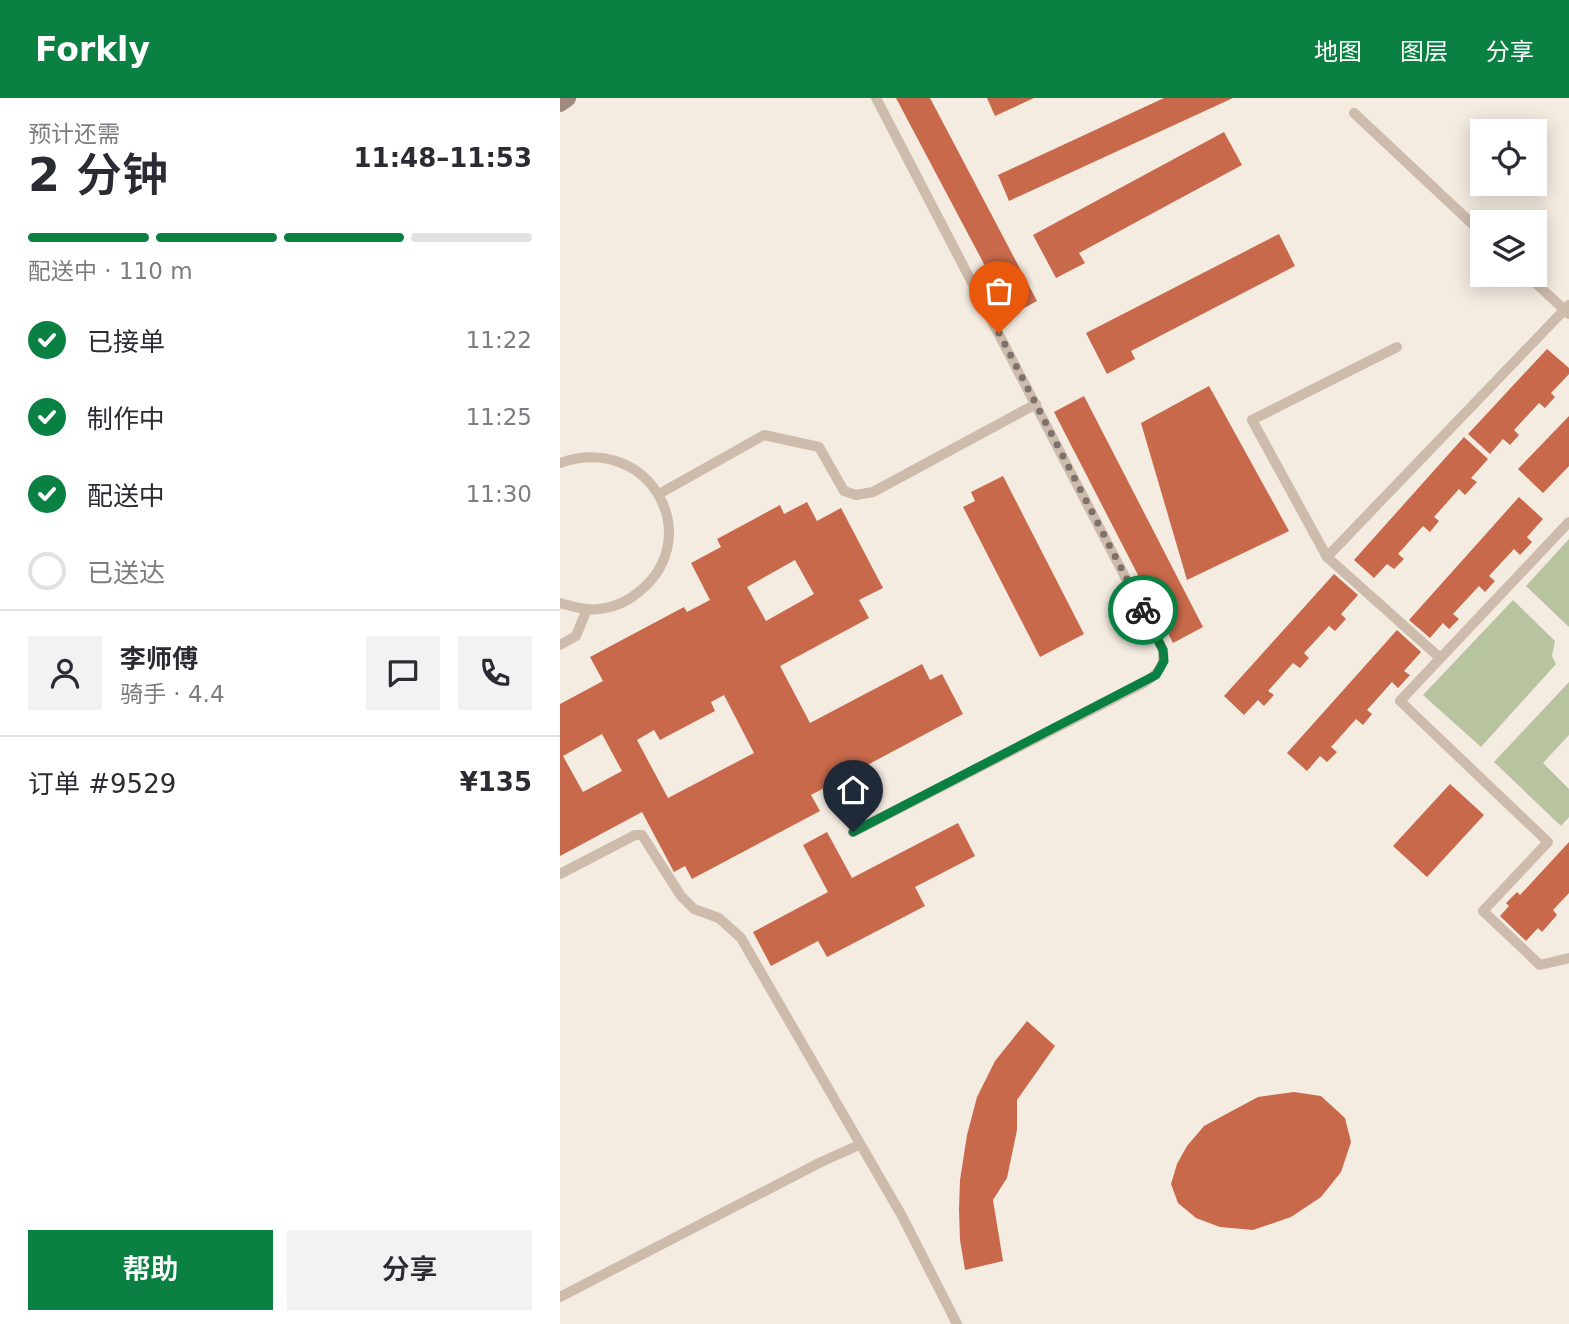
<!DOCTYPE html>
<html lang="zh">
<meta charset="utf-8">
<style>
body{margin:0;font-family:"DejaVu Sans","Noto Sans SC",sans-serif;background:#f2f2f3;color:#2b2b33;height:100vh;display:flex;flex-direction:column;font-size:26px;white-space:nowrap}
*{box-sizing:border-box;margin:0}
p{font-size:23px;color:#7c7c81}
.icon{flex:none;width:38px;height:38px;fill:none;stroke:currentColor;stroke-width:2;stroke-linecap:round;stroke-linejoin:round}
.map{position:relative;flex:1;overflow:hidden}
.panel{display:flex;flex-direction:column;background:#fff;width:560px}
.panel>*{flex:none}
.buttons{position:absolute;left:910px;top:21px;display:grid;gap:14px}
.buttons a{display:grid;place-items:center;width:77px;height:77px;border-radius:0px;background:#fff;box-shadow:0 4px 18px #0003;font-size:35px}
.pin{position:absolute;display:grid;place-items:center;width:60px;height:60px;color:#fff;margin:-72px -30px;border-radius:50% 50% 50% 0;rotate:-45deg;box-shadow:0 0 7px #0007}
.pin .icon{rotate:45deg}
.courier{position:absolute;display:grid;place-items:center;width:70px;height:70px;margin:-35px;border:5px solid #0b8043;border-radius:50%;background:#fff;color:#222;box-shadow:0 2px 9px #0007}
.summary em{font-style:normal;font-weight:600}
.summary div{display:flex;flex-direction:column-reverse}
.summary{display:flex;align-items:center;justify-content:space-between;height:119px;padding:0 28px}
h1{font-size:46px;font-weight:600;line-height:52px}
.bar{display:grid;grid-template-columns:repeat(4,1fr);gap:10px 7px;align-content:center;height:84px;padding:0 28px}
.bar i{height:9px;border-radius:5px;background:#e1e1e2}
.bar .on{background:#0b8043}
.bar p{grid-column:span 4}
.line{display:flex;align-items:center;gap:18px;padding:0 28px;border-top:2px solid #e1e1e2}
.line div{flex:1}
.round{display:grid;place-items:center;flex:none;width:74px;height:74px;border-radius:0px;background:#f2f2f3}
ol{padding:0 28px;list-style:none}
li{display:flex;align-items:center;gap:21px;height:77px}
li p{margin-inline-start:auto}
li .icon{padding:7px;border-radius:50%;background:#0b8043;color:#fff;stroke-width:4}
li:last-child{color:#7c7c81}
li i{width:38px;height:38px;border:4px solid #e1e1e2;border-radius:50%}
.primary-button{display:flex;gap:14px;margin-top:auto;padding:14px 28px}
.primary-button a{flex:1;height:80px;border-radius:0px;background:#0b8043;color:#fff;font-size:28px;font-weight:600;line-height:80px;text-align:center}
.primary-button a+a{background:#f2f2f3;color:#2b2b33}
header{display:flex;align-items:center;gap:42px;box-sizing:border-box;height:98px;padding:0 35px;background:#0b8043;color:#fff}
header strong{font-size:33px}
nav{display:flex;gap:38px;margin-inline-start:auto;font-size:24px}
main{display:flex;flex:1;min-height:0}
.map>svg:first-child{display:block}
</style>
<header>
<strong>Forkly</strong>
<nav><a>地图</a><a>图层</a><a>分享</a></nav>
</header>
<main>
<section class="panel">
<div class="summary"><div><h1>2 分钟</h1><p>预计还需</p></div><em>11:48–11:53</em></div>
<div class="bar"><i class="on"></i><i class="on"></i><i class="on"></i><i></i><p>配送中 · 110 m</p></div>
<ol>
<li><svg class="icon" aria-label="check" viewBox="0 0 24 24"><path d="M5 12l5 5 9-10"/></svg>已接单<p>11:22</p></li>
<li><svg class="icon" aria-label="check" viewBox="0 0 24 24"><path d="M5 12l5 5 9-10"/></svg>制作中<p>11:25</p></li>
<li><svg class="icon" aria-label="check" viewBox="0 0 24 24"><path d="M5 12l5 5 9-10"/></svg>配送中<p>11:30</p></li>
<li><i></i>已送达</li>
</ol>
<div class="line" style="height:126px"><a class="round"><svg class="icon" aria-label="person" viewBox="0 0 24 24"><circle cx="12" cy="8" r="4"/><path d="M4 21q1-7 8-7t8 7"/></svg></a><div><b>李师傅</b><p>骑手 · 4.4</p></div><a class="round"><svg class="icon" aria-label="chat" viewBox="0 0 24 24"><path d="M4 5h16v11H9l-5 4z"/></svg></a><a class="round"><svg class="icon" aria-label="phone" viewBox="0 0 24 24"><path d="M5 4h4l2 5-3 2q2 4 5 5l2-3 5 2v4C11 20 4 13 5 4z"/></svg></a></div>
<div class="line" style="height:91px"><div>订单 #9529</div><b>¥135</b></div>
<div class="primary-button"><a>帮助</a><a>分享</a></div>
</section>
<div class="map">
<svg width="1009" height="1226" viewBox="0 0 1009 1226">
<rect width="100%" height="100%" fill="#f4ebe1"/>
<!-- green -->
<g fill="#b8c4a0">
<path d="M1009,441V529L966,488Z"/>
<path d="M953,502L995,543L992,558L996,566L921,649L863,597Z"/>
<path d="M1009,584V637L983,665L1009,691V719L1001,728L934,664Z"/>
</g>
<!-- building -->
<g fill="#c8694b" fill-rule="evenodd">
<path d="M336,0H370L477,203L451,217Z"/>
<path d="M427,0H474L435,18Z"/>
<path d="M604,0H673L449,103L438,77Z"/>
<path d="M664,34L682,67L519,155L525,165L496,180L473,137Z"/>
<path d="M719,136L735,168L571,253L575,261L547,276L526,235Z"/>
<path d="M987,251L1009,270V276L991,295L995,299L985,310L979,305L954,332L959,337L950,347L943,341L930,356L908,336Z"/>
<path d="M649,288L729,433L627,482L581,325Z"/>
<path d="M524,298L643,529L613,545L494,314Z"/>
<path d="M1009,318V368L983,395L958,371Z"/>
<path d="M904,339L928,361L911,380L917,384L905,397L899,391L874,419L879,423L870,434L863,428L838,456L844,461L834,471L827,466L814,480L794,462Z"/>
<path d="M443,378L524,536L480,559L403,409L415,403L411,394Z"/>
<path d="M959,399L983,421L967,439L972,444L960,457L954,451L929,478L935,483L925,494L919,488L893,516L899,521L889,531L883,525L870,540L849,522Z"/>
<path d="M247,404L257,423L281,410L323,490L299,502L309,520L220,568L250,625L362,566L370,582L382,576L403,616L251,697L260,713L132,781L125,768L114,774L82,714L0,758V606L43,583L30,559L124,509L127,514L150,502L131,465L161,449L157,441L220,407L224,416ZM235,462L254,496L206,523L187,489ZM164,597L194,655L108,700L77,642L94,632L100,642L155,613L151,604ZM42,636L62,673L23,694L3,658Z"/>
<path d="M774,476L798,497L781,516L786,521L775,533L769,528L744,555L749,560L740,570L733,565L708,593L714,597L704,608L698,602L684,617L664,598Z"/>
<path d="M837,532L861,554L844,573L850,577L838,590L832,584L807,612L812,616L803,627L796,621L771,649L777,654L767,664L760,658L747,673L727,655Z"/>
<path d="M890,686L924,717L867,779L833,748Z"/>
<path d="M398,725L415,758L355,789L365,808L267,859L258,843L211,868L193,834L268,794L243,747L267,734L292,780Z"/>
<path d="M1009,744V795L993,812L997,817L982,834L978,830L966,843L940,818L949,808L946,805L957,794L960,797Z"/>
<path d="M467,923L495,948L457,1002V1032L447,1080L433,1102L443,1163L405,1172L400,1142L399,1112L400,1082L407,1037L417,999L435,963Z"/>
<path d="M734,994L761,998L785,1020L791,1044L781,1074L761,1099L731,1119L693,1132L660,1129L636,1120L618,1105L611,1086L617,1066L627,1048L644,1028L698,999Z"/>
</g>
<g fill="none" stroke-linecap="round" stroke-linejoin="round">
<!-- service -->
<g stroke="#cdbbac" stroke-width="10">
<path d="M794,15L922,135"/>
<path d="M967,177L1009,216"/>
<path d="M0,365C92,333 151,446 72,499C59,508 41,513 26,511C17,510 8,507 0,505"/>
<path d="M99,396L204,337L259,349L284,393L296,397L313,394L476,306"/>
<path d="M1009,424L840,603L988,744L923,813L980,867L1009,860"/>
<path d="M767,459L692,322L837,249"/>
<path d="M0,547L16,538L27,511"/>
<path d="M879,559L767,459L1009,207"/>
<path d="M293,734L584,585C598,576 605,568 603,552L316,0"/>
<path d="M0,776L75,737H82L121,798L134,811L159,820L181,840L342,1118L397,1226"/>
<path d="M0,1199L261,1064L299,1047"/>
</g>
<!-- secondary -->
<path stroke="#a18a7d" stroke-width="18" d="M0,5L7,0"/>
</g>
<g fill="none" stroke-linecap="round" stroke-linejoin="round">
<!-- done -->
<path stroke="#7c716b" stroke-width="7" stroke-dasharray="0 12.6" d="M439,235L583,512"/>
<!-- route -->
<path stroke="#0b8043" stroke-width="9" d="M293,734L596,577L604,563L603,552L583,512"/>
</g>
</svg>
<div class="buttons">
<a><svg class="icon" aria-label="locate" viewBox="0 0 24 24"><circle cx="12" cy="12" r="6"/><path d="M12 2v4M12 18v4M2 12h4M18 12h4"/></svg></a>
<a><svg class="icon" aria-label="layers" viewBox="0 0 24 24"><path d="M12 4l9 5-9 5-9-5zM3 14l9 5 9-5"/></svg></a>
</div>
<div class="pin" style="left:439px;top:235px;background:#ea580c"><svg class="icon" aria-label="bag" viewBox="0 0 24 24"><path d="M5 8h14l-1 12H6zM9 8a3 3 0 0 1 6 0"/></svg></div>
<div class="pin" style="left:293px;top:734px;background:#1f2937"><svg class="icon" aria-label="home" viewBox="0 0 24 24"><path d="M3 11l9-7 9 7M6 9v11h12V9"/></svg></div>
<div class="courier" style="left:583px;top:512px"><svg class="icon" aria-label="bike" viewBox="0 0 24 24"><circle cx="6" cy="16" r="4"/><circle cx="18" cy="16" r="4"/><path d="M6 16l4-8h5l3 8M10 8l3 8H6M13 5h3"/></svg></div>
</div>
</main>
